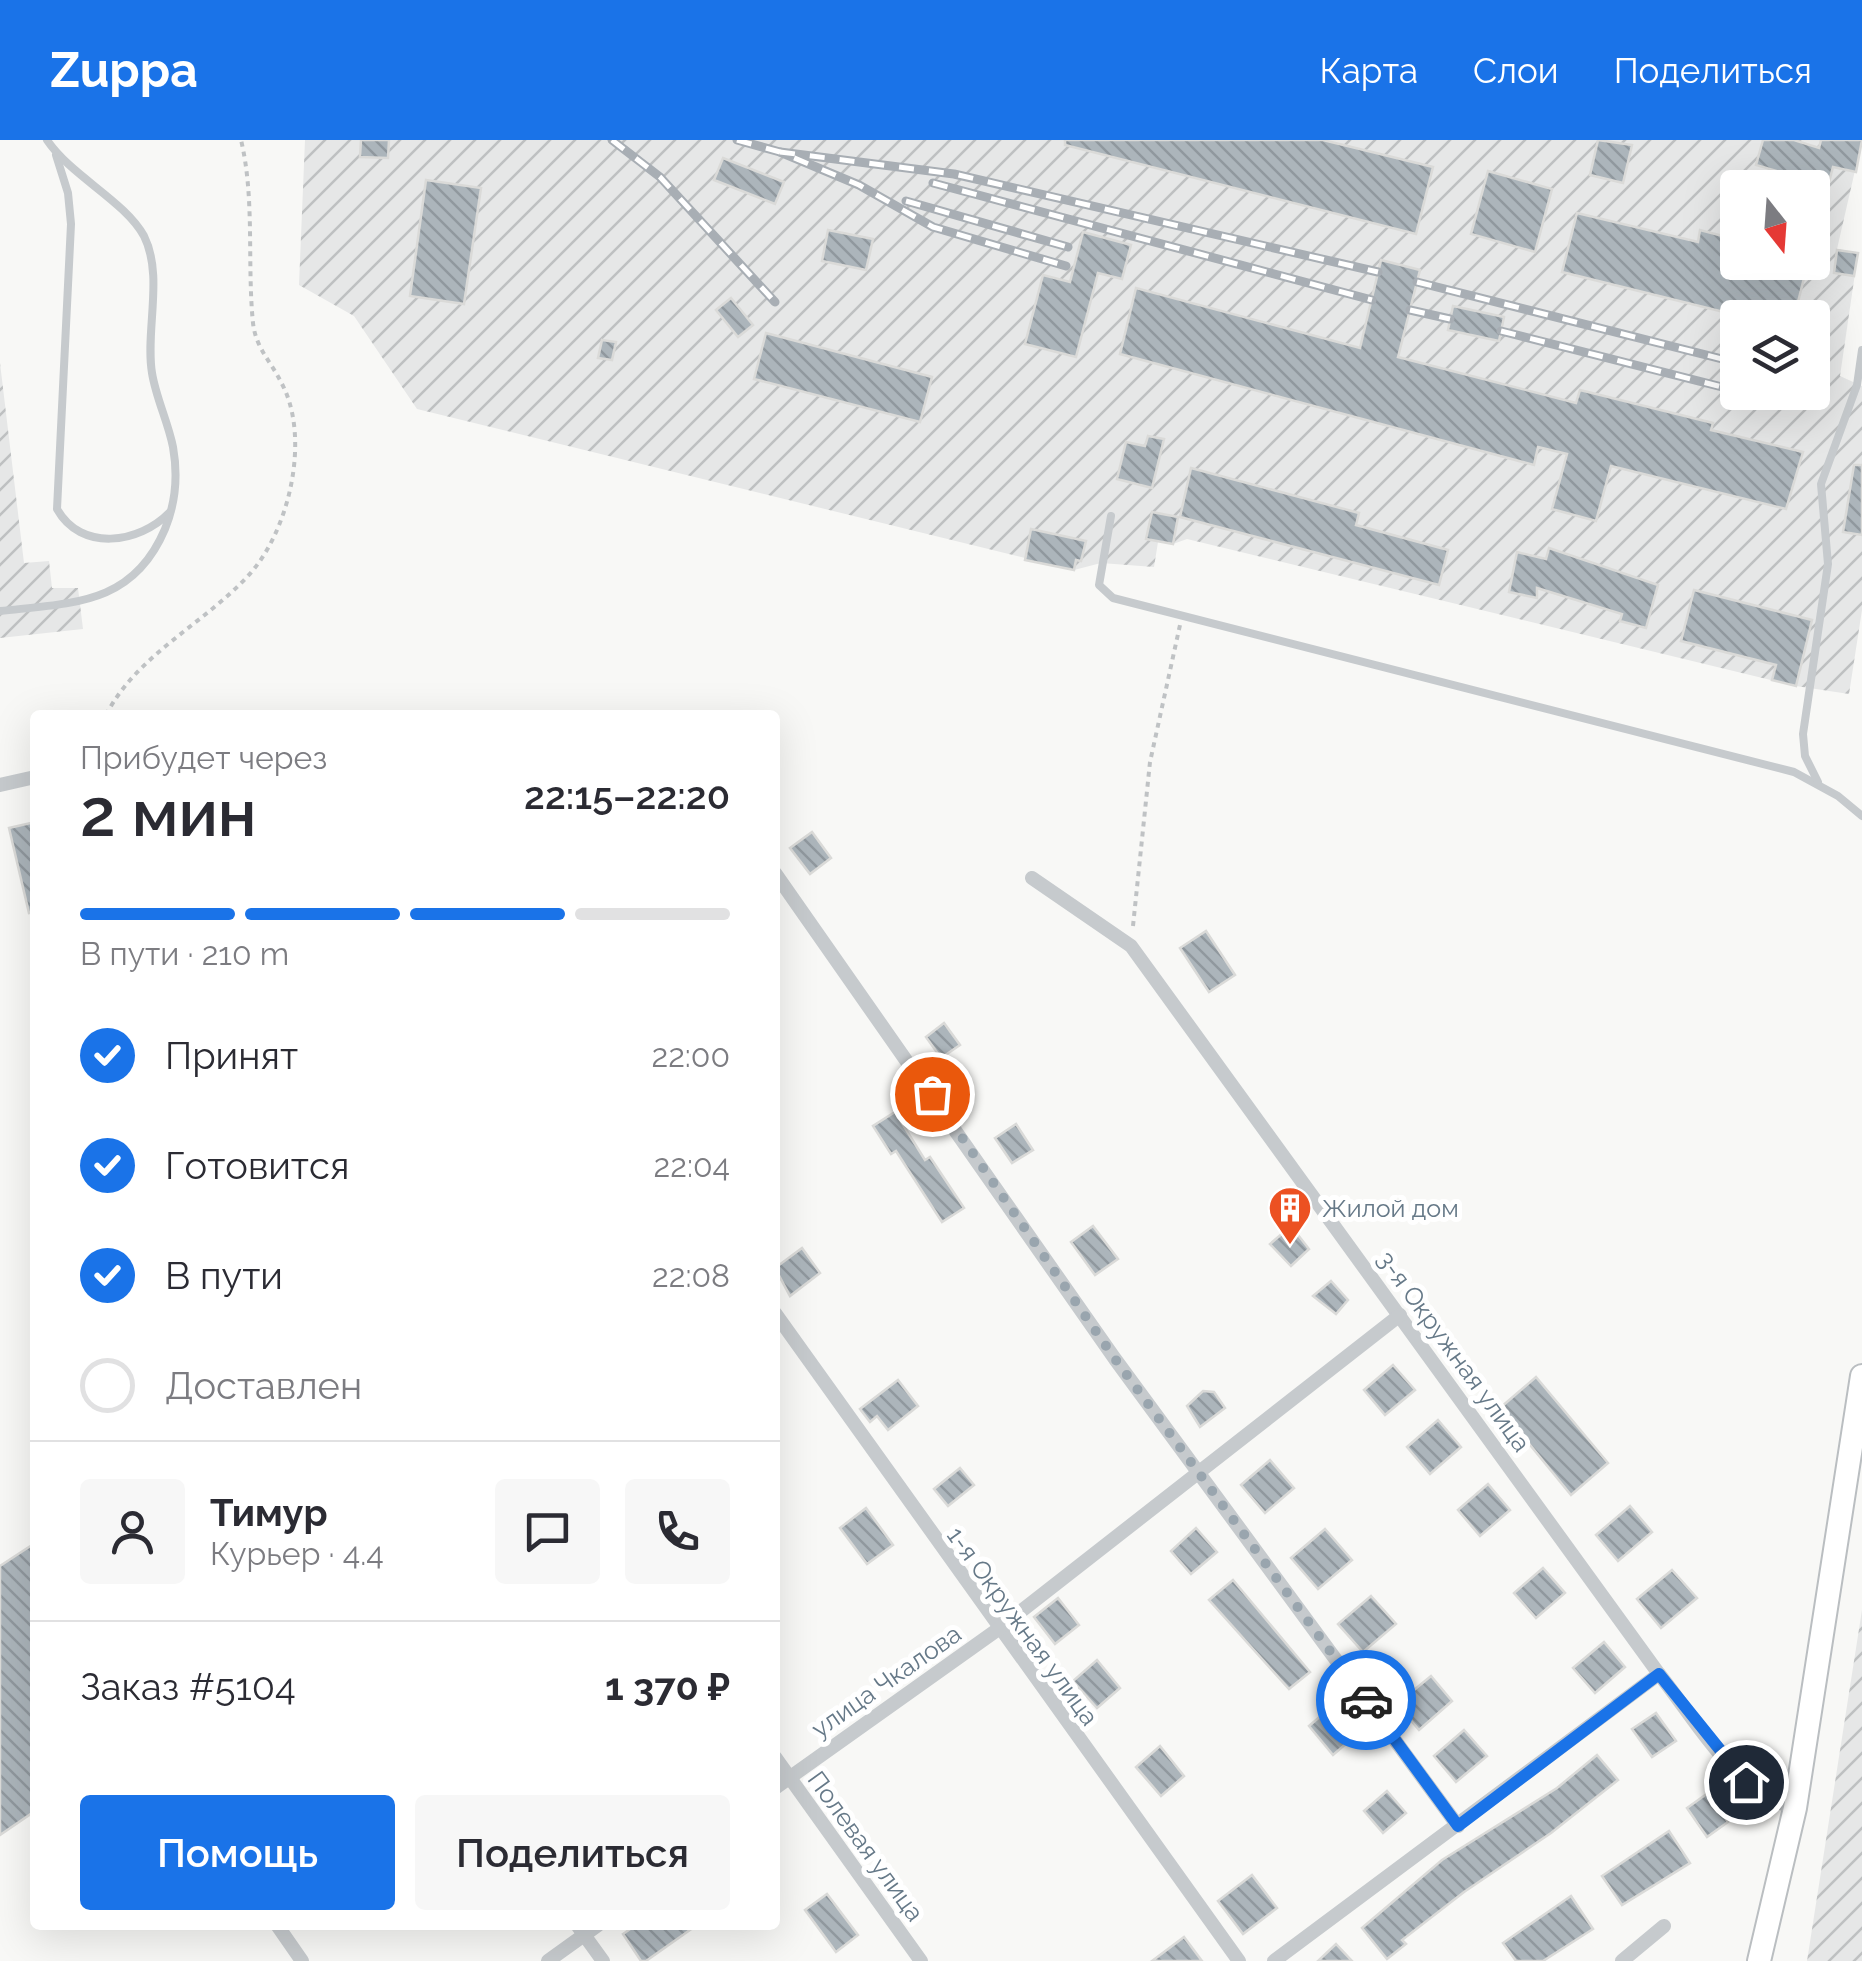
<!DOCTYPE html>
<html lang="ru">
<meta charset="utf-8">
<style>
body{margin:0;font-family:Raleway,sans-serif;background:#f7f7f7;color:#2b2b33;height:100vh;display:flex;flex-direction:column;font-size:38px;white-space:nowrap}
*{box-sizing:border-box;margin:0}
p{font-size:32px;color:#7c7c81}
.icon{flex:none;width:55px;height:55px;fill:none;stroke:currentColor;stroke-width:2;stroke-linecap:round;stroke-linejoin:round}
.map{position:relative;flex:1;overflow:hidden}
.panel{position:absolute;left:30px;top:570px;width:750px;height:1220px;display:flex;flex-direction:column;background:#fff;border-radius:10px;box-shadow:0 10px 40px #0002}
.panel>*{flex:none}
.needle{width:65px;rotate:163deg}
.fabs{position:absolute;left:1720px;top:30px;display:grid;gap:20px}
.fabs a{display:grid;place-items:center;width:110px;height:110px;border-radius:10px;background:#fff;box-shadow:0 10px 40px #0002;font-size:50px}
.pin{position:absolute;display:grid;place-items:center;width:85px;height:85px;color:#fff;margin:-42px;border:5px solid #fff;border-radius:50%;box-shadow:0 2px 10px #0007}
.courier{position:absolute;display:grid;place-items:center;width:100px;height:100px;margin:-50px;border:8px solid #1a73e8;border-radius:50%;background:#fff;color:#222;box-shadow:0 2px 12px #0007}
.headline em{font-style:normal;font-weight:600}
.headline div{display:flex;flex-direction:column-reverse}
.headline{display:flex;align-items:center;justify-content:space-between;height:170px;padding:0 50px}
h1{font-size:65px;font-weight:600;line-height:75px}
.bar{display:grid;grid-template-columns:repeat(4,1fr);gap:15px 10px;align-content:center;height:120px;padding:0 50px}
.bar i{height:12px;border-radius:8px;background:#e1e1e2}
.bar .active{background:#1a73e8}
.bar p{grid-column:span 4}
.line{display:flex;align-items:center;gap:25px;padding:0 50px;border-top:2px solid #e1e1e2}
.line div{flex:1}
.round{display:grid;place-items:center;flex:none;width:105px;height:105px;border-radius:10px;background:#f7f7f7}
ol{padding:0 50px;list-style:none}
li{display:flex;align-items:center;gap:30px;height:110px}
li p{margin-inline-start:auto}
li .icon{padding:10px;border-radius:50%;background:#1a73e8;color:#fff;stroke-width:4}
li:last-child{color:#7c7c81}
li i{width:55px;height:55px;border:5px solid #e1e1e2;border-radius:50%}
.primary-button{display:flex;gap:20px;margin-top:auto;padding:20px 50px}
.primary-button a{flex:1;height:115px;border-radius:10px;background:#1a73e8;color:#fff;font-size:40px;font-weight:600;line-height:115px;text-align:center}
.primary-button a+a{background:#f7f7f7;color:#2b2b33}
header{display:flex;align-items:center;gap:60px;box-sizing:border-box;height:140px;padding:0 50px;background:#1a73e8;color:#fff}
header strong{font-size:48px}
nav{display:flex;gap:55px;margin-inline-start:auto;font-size:35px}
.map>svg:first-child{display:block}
</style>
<header>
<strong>Zuppa</strong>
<nav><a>Карта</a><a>Слои</a><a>Поделиться</a></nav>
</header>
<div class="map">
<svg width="1862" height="1821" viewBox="0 0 1862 1821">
<defs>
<pattern id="industrial-furrows" width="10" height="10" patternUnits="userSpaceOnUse" patternTransform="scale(2.5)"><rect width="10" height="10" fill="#e6e7e7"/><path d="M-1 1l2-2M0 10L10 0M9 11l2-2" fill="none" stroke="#bec0c1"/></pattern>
<pattern id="building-back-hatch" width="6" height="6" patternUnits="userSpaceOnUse" patternTransform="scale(2.5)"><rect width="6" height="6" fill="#acb5bb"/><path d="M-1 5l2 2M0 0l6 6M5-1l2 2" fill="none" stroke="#90989e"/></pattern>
</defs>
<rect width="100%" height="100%" fill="#f8f8f6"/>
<!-- industrial -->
<g fill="url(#industrial-furrows)" fill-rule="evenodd">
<path d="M305,0H1862L1837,109L1858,113L1840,236L1862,246V470L1849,554L1796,546L1187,399L1173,404L1158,402L1154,427L1101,423L1074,430L417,269L354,176L299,145ZM1738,48H1812V122H1738ZM1738,178H1812V252H1738Z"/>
<path d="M0,223L24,423L49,421L52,448H78L83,489L0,498Z"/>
<path d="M1862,1470V1821H1807Z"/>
</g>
<!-- building -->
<g fill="url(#building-back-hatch)" stroke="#dadad8" stroke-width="2.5">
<path d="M361,0H389L388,18L360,17Z"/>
<path d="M1065,0H1323L1433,27L1416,94L1065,5Z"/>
<path d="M1598,0L1632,5L1623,43L1590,35Z"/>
<path d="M1763,0H1794L1819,8L1821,0H1862L1856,32L1833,27L1817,87L1812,86L1811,41L1756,25Z"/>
<path d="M723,18L784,42L775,64L714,40Z"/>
<path d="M1488,31L1552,49L1535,112L1471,94Z"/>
<path d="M426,40L481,48L464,164L410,156Z"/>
<path d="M1577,73L1698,102L1700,90L1738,100V122H1808L1794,178H1748L1562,132Z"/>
<path d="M828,90L873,99L866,130L822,121Z"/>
<path d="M1083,92L1131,105L1122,139L1098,133L1076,217L1025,204L1043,135L1070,142Z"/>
<path d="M1837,110L1858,113L1854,136L1834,133Z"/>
<path d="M1381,120L1420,130L1398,217L1576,263L1580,250L1713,283L1711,290L1803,312L1786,369L1611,326L1596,381L1552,369L1567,314L1538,307L1534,325L1120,214L1136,148L1360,208Z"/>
<path d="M731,158L753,185L738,197L716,170Z"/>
<path d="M1453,166L1504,177L1499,201L1448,190Z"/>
<path d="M766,193L932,237L920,282L754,239Z"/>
<path d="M602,200L616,202L612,220L598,218Z"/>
<path d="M1148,296L1164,299L1152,348L1117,339L1126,302L1145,306Z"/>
<path d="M1854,325H1862V395L1843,392Z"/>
<path d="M1191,328L1359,373L1356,385L1448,410L1439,445L1180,377Z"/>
<path d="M1152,372L1178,377L1173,404L1146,399Z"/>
<path d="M1031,389L1086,401L1081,421L1076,420L1074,430L1025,420Z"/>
<path d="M1549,408L1658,445L1646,488L1620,481L1622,474L1537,448V458L1509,452L1517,412L1546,419Z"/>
<path d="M1694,450L1812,480L1796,546L1772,540L1776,525L1681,501Z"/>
<path d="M35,682V772L29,773L9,688Z"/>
<path d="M812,692L831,718L810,734L790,708Z"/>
<path d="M1206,791L1235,835L1209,852L1180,808Z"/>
<path d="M944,883L960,905L941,918L926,897Z"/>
<path d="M895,972L925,1020L930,1017L964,1068L942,1082L896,1011L891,1014L873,986Z"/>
<path d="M1016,984L1033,1010L1012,1023L995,998Z"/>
<path d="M1093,1086L1118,1119L1095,1135L1071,1102Z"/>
<path d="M1291,1086L1309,1109L1291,1126L1270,1104Z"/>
<path d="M802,1108L820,1133L790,1156L775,1128Z"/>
<path d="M1331,1141L1348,1160L1336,1174L1313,1156Z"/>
<path d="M1393,1225L1415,1250L1385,1275L1364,1250Z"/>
<path d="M1536,1237L1608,1323L1571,1355L1500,1268Z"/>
<path d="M898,1240L918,1266L888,1290L877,1276L870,1282L860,1269Z"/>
<path d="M1203,1251L1214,1252L1225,1268L1200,1287L1187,1266Z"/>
<path d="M1438,1280L1461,1307L1430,1334L1407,1307Z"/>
<path d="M1270,1320L1294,1348L1265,1373L1241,1345Z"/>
<path d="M960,1328L974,1345L948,1366L934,1349Z"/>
<path d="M1488,1344L1510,1370L1480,1396L1458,1370Z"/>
<path d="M1630,1366L1652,1392L1618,1421L1596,1395Z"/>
<path d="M866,1368L893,1405L867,1424L840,1388Z"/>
<path d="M1196,1388L1217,1412L1191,1434L1171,1411Z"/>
<path d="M1325,1389L1352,1420L1318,1449L1291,1418Z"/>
<path d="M35,1403V1671L0,1695V1426Z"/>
<path d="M1543,1428L1565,1453L1536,1478L1514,1453Z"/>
<path d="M1672,1430L1697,1458L1661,1488L1637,1459Z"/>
<path d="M1233,1440L1310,1532L1289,1549L1209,1460Z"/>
<path d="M1371,1456L1396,1484L1363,1512L1338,1484Z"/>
<path d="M1058,1458L1079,1485L1055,1504L1034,1477Z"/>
<path d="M1604,1502L1625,1527L1595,1553L1573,1528Z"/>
<path d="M1097,1520L1120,1548L1097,1568L1073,1541Z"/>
<path d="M1431,1536L1452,1561L1419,1590L1397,1564Z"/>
<path d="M1329,1569L1354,1597L1333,1615L1309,1586Z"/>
<path d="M1656,1573L1676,1601L1652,1617L1632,1589Z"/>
<path d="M1464,1590L1487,1616L1456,1642L1434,1616Z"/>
<path d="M1160,1606L1184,1636L1161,1656L1136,1627Z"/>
<path d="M1597,1615L1618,1640L1551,1693L1464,1752L1402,1800L1406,1804L1387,1819L1362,1788L1442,1720L1557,1648Z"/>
<path d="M1387,1651L1406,1673L1383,1693L1364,1671Z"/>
<path d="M1708,1653L1728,1682L1707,1697L1687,1668Z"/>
<path d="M1669,1691L1690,1723L1622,1765L1602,1736Z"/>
<path d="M1252,1735L1277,1768L1243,1794L1218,1761Z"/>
<path d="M827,1754L858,1795L836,1812L805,1770Z"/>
<path d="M1571,1756L1593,1789L1543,1821H1516L1503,1803Z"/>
<path d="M636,1785H697L646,1821H641L623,1794Z"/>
<path d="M1184,1797L1202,1821H1152Z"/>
<path d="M1336,1804L1352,1821H1318Z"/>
</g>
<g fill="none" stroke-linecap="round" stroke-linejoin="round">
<!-- trunk casing -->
<g stroke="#babec1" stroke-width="26">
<path id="trunk" d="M1759,1821L1795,1668L1862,1236"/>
</g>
<!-- path -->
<g stroke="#bfc2c4" stroke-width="4" stroke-dasharray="5 5" stroke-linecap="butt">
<path d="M106,575C137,515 202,485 247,437C289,393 311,299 282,244C271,221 256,209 253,183C247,124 255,58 241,0"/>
<path d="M1133,786L1150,622L1180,485"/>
</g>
<!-- service -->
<g stroke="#c6cacd" stroke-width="8">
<path d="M56,15L68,53L71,84L57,369C81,412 139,404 170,372"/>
<path d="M1111,376L1099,445L1113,458L1794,632L1838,656L1862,676"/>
<path d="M0,471C73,463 133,465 165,389C176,362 178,335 173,307C168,282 156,258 152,233C145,191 164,136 144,96C125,61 71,36 47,0"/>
<path d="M1818,642L1805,616L1803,594L1828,424L1821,344L1857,245L1862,210"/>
</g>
<!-- minor -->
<g stroke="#c6cacd" stroke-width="14">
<path d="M0,645L35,637"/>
<path d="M775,733L1115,1219L1458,1686"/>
<path d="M1032,738L1131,806L1659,1534C1697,1581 1734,1652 1795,1668"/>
<path d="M775,1173L1239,1821"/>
<path d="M775,1617L921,1821"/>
<path d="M775,1648L997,1490L1400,1175"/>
<path d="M277,1785L302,1821"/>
<path d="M577,1785L603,1821"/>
<path d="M548,1821L598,1785"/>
<path d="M1274,1821L1659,1534"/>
<path d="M1622,1821L1664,1786"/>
</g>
<!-- trunk -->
<use href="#trunk" stroke="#fff" stroke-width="22"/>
<!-- rail casing -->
<g stroke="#a8aeb4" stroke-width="9">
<g id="rail">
<path d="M612,0L660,37L775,162"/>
<path d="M737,0L780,12L859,45L933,87L1066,126"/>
<path d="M780,12L954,34L1378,132"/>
<path d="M933,43L1372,160"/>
<path d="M906,61L1068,107"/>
<path d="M1417,142L1738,223"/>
<path d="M1410,170L1450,179"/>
<path d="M1501,191L1738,251"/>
<path d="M1745,252L1772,259"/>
</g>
</g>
<!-- rail -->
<use href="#rail" stroke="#fff" stroke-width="5" stroke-dasharray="15" stroke-linecap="butt"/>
</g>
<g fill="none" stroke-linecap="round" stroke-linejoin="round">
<!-- done -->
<path stroke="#99a5ae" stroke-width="10" stroke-dasharray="0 18" d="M932,954L1115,1219L1366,1560"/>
<!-- route -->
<path stroke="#1a73e8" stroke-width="12" d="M1366,1560L1458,1686L1659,1534L1746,1642"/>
</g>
<!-- icons -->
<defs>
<g id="building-pin" transform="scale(2.25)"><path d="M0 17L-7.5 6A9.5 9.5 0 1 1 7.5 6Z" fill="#ec5122" stroke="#fff"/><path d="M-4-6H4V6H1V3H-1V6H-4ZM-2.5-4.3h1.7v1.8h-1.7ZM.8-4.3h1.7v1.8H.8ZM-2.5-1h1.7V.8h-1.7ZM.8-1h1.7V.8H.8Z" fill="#fff"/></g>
</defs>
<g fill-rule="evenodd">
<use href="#building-pin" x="1290" y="1068"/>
</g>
<g text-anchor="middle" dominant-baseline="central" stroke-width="10" stroke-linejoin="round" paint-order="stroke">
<!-- poi labels -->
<g font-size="25" fill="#667988" stroke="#fff" text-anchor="start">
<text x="1322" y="1068">Жилой дом</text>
</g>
<!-- street labels -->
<g font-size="25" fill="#667988" stroke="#fff">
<text transform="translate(1454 1211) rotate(54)">3-я Окружная улица</text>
<text transform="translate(1023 1486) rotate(54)">1-я Окружная улица</text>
<text transform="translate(886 1541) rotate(-35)">улица Чкалова</text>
<text transform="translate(866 1706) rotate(54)">Полевая улица</text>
</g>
</g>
</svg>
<div class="fabs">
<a><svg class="needle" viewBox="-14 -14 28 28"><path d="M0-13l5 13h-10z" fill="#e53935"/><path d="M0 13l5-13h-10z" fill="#7c7c81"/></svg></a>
<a><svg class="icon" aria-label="layers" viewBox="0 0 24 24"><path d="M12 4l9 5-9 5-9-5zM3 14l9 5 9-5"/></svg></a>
</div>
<div class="pin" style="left:932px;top:954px;background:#ea580c"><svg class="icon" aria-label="bag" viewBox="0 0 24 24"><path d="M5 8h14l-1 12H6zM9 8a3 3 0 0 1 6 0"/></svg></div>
<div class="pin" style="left:1746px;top:1642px;background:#1f2937"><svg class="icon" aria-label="home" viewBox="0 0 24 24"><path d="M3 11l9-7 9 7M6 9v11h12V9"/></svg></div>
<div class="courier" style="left:1366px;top:1560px"><svg class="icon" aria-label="car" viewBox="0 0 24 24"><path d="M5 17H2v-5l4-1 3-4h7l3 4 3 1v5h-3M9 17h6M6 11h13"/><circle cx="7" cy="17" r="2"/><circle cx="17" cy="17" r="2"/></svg></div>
<section class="panel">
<div class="headline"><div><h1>2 мин</h1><p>Прибудет через</p></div><em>22:15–22:20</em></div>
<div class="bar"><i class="active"></i><i class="active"></i><i class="active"></i><i></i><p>В пути · 210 m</p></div>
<ol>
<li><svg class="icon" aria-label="check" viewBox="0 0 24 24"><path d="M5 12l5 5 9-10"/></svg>Принят<p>22:00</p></li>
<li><svg class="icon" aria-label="check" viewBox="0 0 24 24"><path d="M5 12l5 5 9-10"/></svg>Готовится<p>22:04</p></li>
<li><svg class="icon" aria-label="check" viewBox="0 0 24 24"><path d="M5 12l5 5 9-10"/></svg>В пути<p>22:08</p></li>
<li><i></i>Доставлен</li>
</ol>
<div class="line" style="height:180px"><a class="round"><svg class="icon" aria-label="person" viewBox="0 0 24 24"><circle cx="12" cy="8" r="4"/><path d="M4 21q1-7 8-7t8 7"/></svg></a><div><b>Тимур</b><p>Курьер · 4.4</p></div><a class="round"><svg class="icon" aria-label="chat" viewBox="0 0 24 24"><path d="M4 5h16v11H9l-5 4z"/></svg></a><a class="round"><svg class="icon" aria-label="phone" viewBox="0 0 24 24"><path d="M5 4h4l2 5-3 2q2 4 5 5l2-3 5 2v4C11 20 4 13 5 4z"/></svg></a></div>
<div class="line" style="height:130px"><div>Заказ #5104</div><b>1 370 ₽</b></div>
<div class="primary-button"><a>Помощь</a><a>Поделиться</a></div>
</section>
</div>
